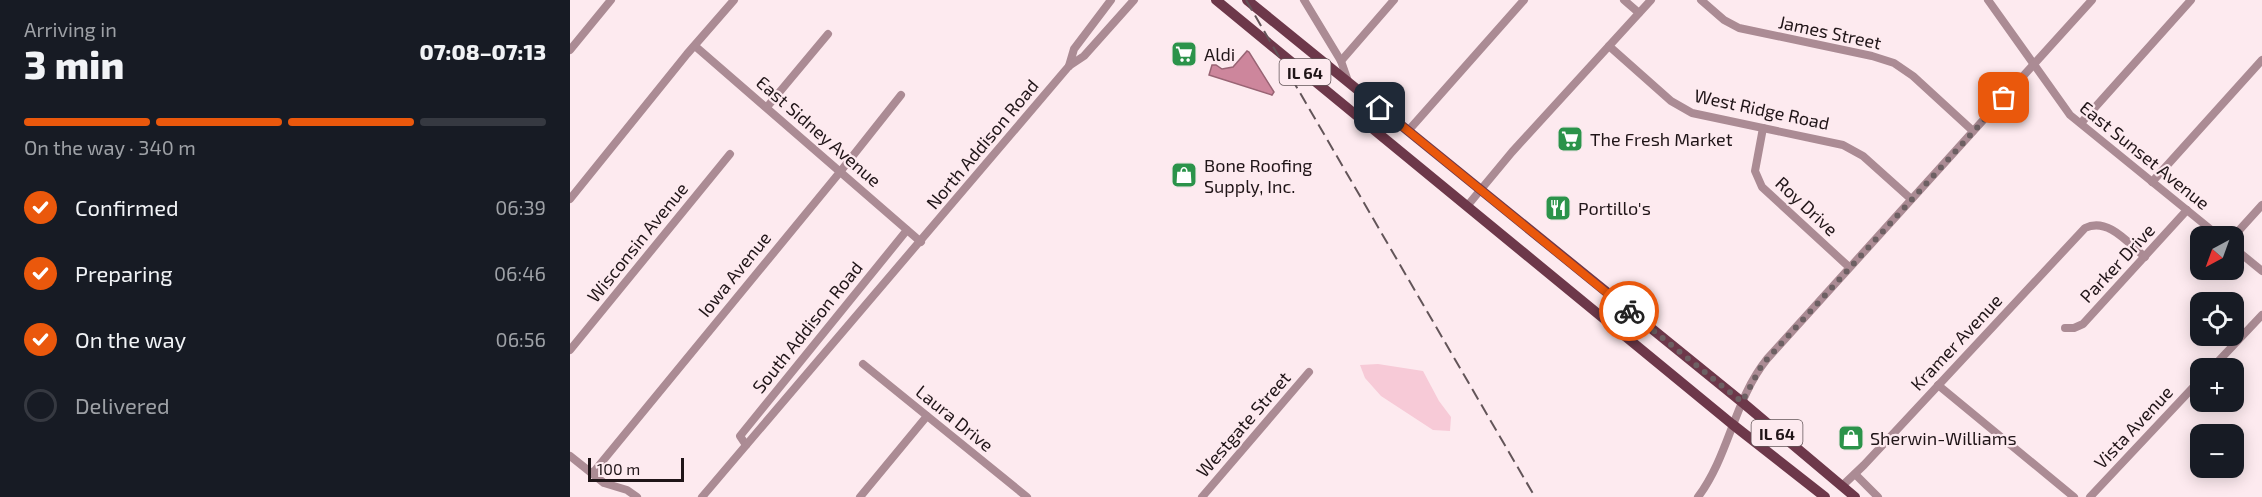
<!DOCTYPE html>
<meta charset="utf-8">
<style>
body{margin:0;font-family:"Exo 2",sans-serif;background:#242831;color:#f1f3f6;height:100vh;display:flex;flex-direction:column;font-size:22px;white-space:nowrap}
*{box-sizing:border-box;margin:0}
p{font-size:20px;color:#9ea1a6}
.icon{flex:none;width:33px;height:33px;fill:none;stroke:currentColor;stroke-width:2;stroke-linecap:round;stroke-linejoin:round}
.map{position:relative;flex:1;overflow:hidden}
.details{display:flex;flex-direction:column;background:#171b24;width:570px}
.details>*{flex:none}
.needle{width:39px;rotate:221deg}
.buttons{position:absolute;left:1620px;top:226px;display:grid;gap:12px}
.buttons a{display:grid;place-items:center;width:54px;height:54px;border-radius:12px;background:#171b24;box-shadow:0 3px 15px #0003;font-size:30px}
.scale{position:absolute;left:18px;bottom:15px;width:96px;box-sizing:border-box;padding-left:6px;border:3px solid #201518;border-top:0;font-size:16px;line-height:21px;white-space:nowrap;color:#201518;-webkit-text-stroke:4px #fdeaef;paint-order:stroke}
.pin{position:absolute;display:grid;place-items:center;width:51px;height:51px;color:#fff;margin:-26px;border-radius:12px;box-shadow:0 3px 9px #0006}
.courier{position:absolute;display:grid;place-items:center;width:60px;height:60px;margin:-30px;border:4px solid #ea580c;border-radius:50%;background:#fff;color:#222;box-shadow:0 2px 8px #0007}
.head em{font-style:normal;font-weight:800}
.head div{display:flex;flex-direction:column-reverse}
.head{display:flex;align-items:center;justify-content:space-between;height:102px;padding:0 24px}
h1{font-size:39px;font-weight:800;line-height:45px}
.bar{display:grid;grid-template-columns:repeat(4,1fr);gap:9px 6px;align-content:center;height:72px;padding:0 24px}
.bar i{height:8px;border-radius:4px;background:#363941}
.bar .current{background:#ea580c}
.bar p{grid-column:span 4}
ol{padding:0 24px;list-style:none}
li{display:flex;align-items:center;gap:18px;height:66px}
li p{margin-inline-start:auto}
li .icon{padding:6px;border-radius:50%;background:#ea580c;color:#fff;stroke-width:4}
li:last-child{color:#9ea1a6}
li i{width:33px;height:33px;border:3px solid #363941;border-radius:50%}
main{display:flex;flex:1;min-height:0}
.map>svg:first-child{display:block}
</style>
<main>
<section class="details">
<div class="head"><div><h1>3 min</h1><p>Arriving in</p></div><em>07:08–07:13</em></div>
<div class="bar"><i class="current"></i><i class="current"></i><i class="current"></i><i></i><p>On the way · 340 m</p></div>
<ol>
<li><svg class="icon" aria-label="check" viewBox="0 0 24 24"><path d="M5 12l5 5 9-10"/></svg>Confirmed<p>06:39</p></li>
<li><svg class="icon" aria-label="check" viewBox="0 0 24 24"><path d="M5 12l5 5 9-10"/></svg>Preparing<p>06:46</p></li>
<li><svg class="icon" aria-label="check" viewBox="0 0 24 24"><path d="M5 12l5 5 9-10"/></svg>On the way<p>06:56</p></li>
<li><i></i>Delivered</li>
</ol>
</section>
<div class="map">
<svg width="1692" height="497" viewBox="0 0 1692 497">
<rect width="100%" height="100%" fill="#fdeaef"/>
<!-- green -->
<path fill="#f7cad7" d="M808,364L853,371L869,401L881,417L880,431L863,430L811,396L795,378L790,365Z"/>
<!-- water -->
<path fill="#cd869c" stroke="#996474" stroke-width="1.5" d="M677,51L679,52L704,92L702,95L639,75L642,65H646L652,69L663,67Z"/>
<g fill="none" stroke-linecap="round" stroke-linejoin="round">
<!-- minor -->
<g stroke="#ab8b94" stroke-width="8">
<path d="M734,0L771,61L778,81"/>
<path d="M1054,0L1069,13"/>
<path d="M1131,0L1154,20L1169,28L1302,56L1324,63L1343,76L1403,131"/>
<path d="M1418,0L1500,115L1650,237"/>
<path d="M125,46L351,242"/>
<path d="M1039,46L1101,101L1122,113L1273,145L1293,156L1341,199"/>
<path d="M0,50L41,0"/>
<path d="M771,61L824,0"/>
<path d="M499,66L504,49L541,0"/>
<path d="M197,107L258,34"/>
<path d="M1511,123L1621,0"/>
<path d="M1193,128L1185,171L1192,187L1279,267"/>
<path d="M838,131L954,0"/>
<path d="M1582,182L1692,60"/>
<path d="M0,199L117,54L164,0"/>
<path d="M898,205L942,152L1081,0"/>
<path d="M1663,237L1692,205"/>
<path d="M1664,248L1692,271"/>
<path d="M1495,328H1504L1513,324L1617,210"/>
<path d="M0,350L160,154"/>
<path d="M293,364L457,497"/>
<path d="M1641,369L1692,315"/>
<path d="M1368,385L1504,497"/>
<path d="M176,445L170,436L337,230"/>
<path d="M0,456L34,483L57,490L67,497"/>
<path d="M22,474L270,172L331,95"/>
<path d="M1285,474L1308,497"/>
<path d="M1272,486L1294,465L1515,228C1538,217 1558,243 1575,257"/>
<path d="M132,497L499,66L514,56L564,0"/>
<path d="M290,497L357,416"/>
<path d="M632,497L739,372"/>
<path d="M1128,497C1159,456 1164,400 1197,359L1522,0"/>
<path d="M1520,497L1630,380"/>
</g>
<!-- major -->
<g stroke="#6d384a" stroke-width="10">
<path d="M646,0L1162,424L1255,497"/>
<path d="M677,0L1172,402L1285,497"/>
</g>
<!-- rail -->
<path stroke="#635559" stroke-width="2" stroke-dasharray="12 6" stroke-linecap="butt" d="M676,0L965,497"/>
</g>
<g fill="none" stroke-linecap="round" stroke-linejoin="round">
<!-- done -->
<path stroke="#6d6063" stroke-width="6" stroke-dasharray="0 10.8" d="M1059,311L1172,402L1192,365L1200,356L1434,98"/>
<!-- route -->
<path stroke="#ea580c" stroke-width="8" d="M810,108L1059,311"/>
</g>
<!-- icons -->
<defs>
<g id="supermarket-square" transform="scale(1.35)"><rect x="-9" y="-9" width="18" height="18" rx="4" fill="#2b934a" stroke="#fdeaef"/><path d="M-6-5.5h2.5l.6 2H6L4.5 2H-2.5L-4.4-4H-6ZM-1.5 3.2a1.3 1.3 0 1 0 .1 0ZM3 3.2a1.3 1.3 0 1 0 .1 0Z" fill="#fff"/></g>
<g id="shop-square" transform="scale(1.35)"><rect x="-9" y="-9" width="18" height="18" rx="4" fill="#2b934a" stroke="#fdeaef"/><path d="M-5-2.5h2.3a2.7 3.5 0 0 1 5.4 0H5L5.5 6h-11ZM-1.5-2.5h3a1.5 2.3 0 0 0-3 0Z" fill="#fff"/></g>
<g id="restaurant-square" transform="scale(1.35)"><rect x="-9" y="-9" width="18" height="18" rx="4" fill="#2b934a" stroke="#fdeaef"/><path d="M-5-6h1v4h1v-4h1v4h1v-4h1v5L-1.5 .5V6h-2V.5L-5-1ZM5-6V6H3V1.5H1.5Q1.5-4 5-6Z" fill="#fff"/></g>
</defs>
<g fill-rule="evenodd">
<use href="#supermarket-square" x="614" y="54"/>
<use href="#supermarket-square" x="1000" y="139"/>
<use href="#shop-square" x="614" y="175"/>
<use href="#restaurant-square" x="988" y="208"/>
<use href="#shop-square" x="1281" y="438"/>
</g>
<g text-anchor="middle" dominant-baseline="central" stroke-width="4.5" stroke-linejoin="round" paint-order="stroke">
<!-- shield labels -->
<g fill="#fdeaef" stroke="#625558" stroke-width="1.5">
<rect x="709.5" y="59" width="51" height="26" rx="4.5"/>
<rect x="1181.5" y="420" width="51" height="26" rx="4.5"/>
</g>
<g font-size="16" font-weight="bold" fill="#201518">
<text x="735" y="72">IL 64</text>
<text x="1207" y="433">IL 64</text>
</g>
<!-- street labels -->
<g font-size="18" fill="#201518" stroke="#fdeaef">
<text transform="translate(1260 32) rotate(12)">James Street</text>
<text transform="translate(1192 109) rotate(12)">West Ridge Road</text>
<text transform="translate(249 131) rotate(41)">East Sidney Avenue</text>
<text transform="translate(412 144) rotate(-50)">North Addison Road</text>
<text transform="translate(1575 155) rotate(39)">East Sunset Avenue</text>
<text transform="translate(1237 206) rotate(43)">Roy Drive</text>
<text transform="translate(67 242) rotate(-51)">Wisconsin Avenue</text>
<text transform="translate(1547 263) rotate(-47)">Parker Drive</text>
<text transform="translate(164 274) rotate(-51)">Iowa Avenue</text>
<text transform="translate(237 327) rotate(-51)">South Addison Road</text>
<text transform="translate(1386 342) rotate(-47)">Kramer Avenue</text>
<text transform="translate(385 418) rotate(39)">Laura Drive</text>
<text transform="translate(673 424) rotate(-49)">Westgate Street</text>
<text transform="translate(1563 427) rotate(-47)">Vista Avenue</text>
</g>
<!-- poi labels -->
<g font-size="18" fill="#201518" stroke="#fdeaef" text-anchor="start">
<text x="634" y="54">Aldi</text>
<text x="1020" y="139">The Fresh Market</text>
<text x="634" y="165">Bone Roofing<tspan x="634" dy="21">Supply, Inc.</tspan></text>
<text x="1008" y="208">Portillo's</text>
<text x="1300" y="438">Sherwin-Williams</text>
</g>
</g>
</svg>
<div class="buttons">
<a><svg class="needle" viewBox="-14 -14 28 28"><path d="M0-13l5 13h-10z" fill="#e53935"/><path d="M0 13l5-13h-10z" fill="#9ea1a6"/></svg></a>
<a><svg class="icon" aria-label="locate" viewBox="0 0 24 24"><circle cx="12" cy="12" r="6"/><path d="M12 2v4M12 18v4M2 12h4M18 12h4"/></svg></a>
<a>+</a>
<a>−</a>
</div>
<div class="scale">100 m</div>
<div class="pin" style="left:1434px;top:98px;background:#ea580c"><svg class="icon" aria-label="bag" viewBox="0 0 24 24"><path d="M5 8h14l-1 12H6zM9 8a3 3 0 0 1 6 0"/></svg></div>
<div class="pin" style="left:810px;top:108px;background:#1f2937"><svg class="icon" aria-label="home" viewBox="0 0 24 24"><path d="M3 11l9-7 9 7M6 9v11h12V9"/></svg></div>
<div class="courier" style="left:1059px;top:311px"><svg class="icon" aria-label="bike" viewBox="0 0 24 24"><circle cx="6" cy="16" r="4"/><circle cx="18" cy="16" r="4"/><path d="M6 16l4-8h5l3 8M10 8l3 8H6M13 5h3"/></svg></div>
</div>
</main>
